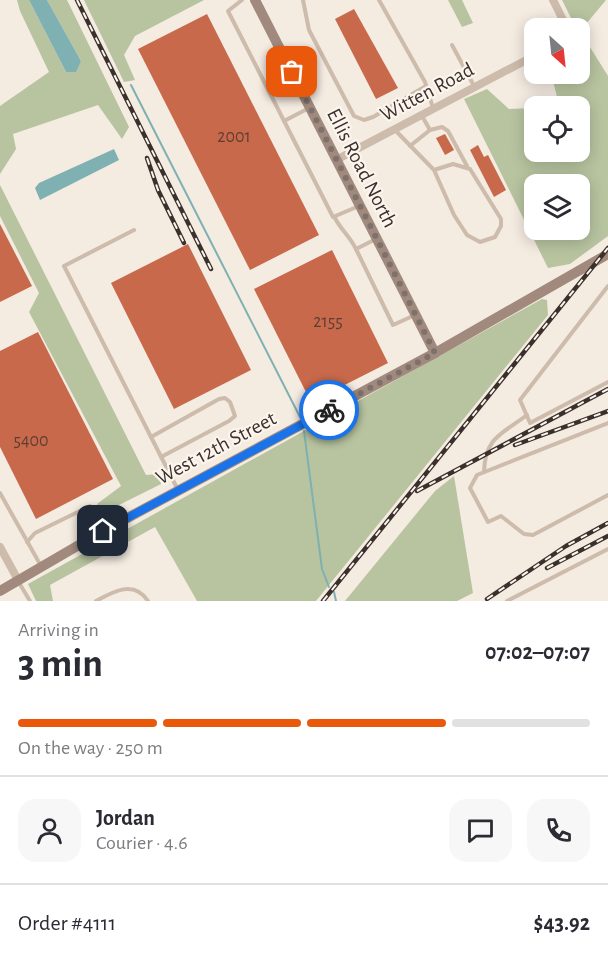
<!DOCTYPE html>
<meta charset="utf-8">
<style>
body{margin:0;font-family:"Alegreya Sans",sans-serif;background:#f7f7f7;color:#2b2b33;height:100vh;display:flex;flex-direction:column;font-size:22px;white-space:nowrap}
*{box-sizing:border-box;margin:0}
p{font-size:20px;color:#7c7c81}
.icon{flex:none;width:33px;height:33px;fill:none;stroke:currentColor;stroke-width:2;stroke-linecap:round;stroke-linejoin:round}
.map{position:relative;height:601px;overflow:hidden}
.drawer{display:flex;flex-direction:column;background:#fff;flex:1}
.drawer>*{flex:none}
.needle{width:39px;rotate:153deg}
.controls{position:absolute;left:524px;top:18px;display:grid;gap:12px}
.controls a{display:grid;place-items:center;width:66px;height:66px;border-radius:12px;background:#fff;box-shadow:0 3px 15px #0003;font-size:30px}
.pin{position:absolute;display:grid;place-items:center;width:51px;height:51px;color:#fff;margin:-26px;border-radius:12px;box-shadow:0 3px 9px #0006}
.courier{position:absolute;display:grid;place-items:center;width:60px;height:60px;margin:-30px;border:4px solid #1a73e8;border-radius:50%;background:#fff;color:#222;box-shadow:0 2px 8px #0007}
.head em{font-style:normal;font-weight:700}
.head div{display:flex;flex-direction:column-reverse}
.head{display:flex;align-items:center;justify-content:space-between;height:102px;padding:0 18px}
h1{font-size:39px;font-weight:700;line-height:45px}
.bar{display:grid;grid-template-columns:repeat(4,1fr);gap:9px 6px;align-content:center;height:72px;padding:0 18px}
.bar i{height:8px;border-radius:4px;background:#e1e1e2}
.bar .selected{background:#ea580c}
.bar p{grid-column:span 4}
.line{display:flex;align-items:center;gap:15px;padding:0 18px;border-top:2px solid #e1e1e2}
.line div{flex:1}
.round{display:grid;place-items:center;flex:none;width:63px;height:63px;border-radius:18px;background:#f7f7f7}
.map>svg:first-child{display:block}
</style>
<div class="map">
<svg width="608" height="601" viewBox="0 0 608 601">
<rect width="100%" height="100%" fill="#f4ebe1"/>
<!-- green -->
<g fill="#b8c4a0" fill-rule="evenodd">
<path d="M17,0H29L66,72L81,61L47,0H67L129,127L122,139L98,105L13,134L16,149L0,174V106L49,72L20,11Z"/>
<path d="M84,0H204L135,36L124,55L135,80L124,82Z"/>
<path d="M448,0H462L473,23L462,27Z"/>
<path d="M562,0H606L586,24L573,22Z"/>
<path d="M588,44L608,76V236L570,264L548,268L464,99L487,89L509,109L534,108V152H579V106H545L557,97L553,81L556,74H579V47ZM534,184H579V230H534Z"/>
<path d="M0,185L146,475L159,474L161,484L103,513L97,504L121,486L29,312L39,293L0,216Z"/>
<path d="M542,299L547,300L548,315L316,601H197L155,527L50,585L53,601H36L28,584Z"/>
<path d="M454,476L473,593L457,601H345L435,491Z"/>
</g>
<!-- water -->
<g fill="#7fb0b2">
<path d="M29,0H47L81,61L76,72H66Z"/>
<path d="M114,149L119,160L40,200L35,188L39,183Z"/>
</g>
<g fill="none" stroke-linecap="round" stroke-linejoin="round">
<!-- stream -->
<g stroke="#7fb0b2" stroke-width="2">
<path d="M131,85L301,419"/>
<path d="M304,431L322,569L329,587"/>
<path d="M334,592L336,601"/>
</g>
</g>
<!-- building -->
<g fill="#c8694b">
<path d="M354,9L398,88L376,99L335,19Z"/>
<path d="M207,14L319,235L250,270L138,49Z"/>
<path d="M445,134L454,150L445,155L436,138Z"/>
<path d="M478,145L484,157L488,155L506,190L494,197L470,150Z"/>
<path d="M0,224L32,286L0,302Z"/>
<path d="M188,244L251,370L174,409L111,283Z"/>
<path d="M332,250L388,363L311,402L254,289Z"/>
<path d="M38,332L113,479L36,519L0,447V351Z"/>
</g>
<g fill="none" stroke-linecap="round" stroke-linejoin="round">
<!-- lane -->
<g stroke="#cdbbac" stroke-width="4">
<path d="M242,0L228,11L333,217L359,206"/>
<path d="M303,0L309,30L354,116L364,120L373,117L426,86"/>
<path d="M379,0L425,82L433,108"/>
<path d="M452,45L474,86"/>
<path d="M422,116L430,130"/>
<path d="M284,121L309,108"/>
<path d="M395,130L434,170L454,215L467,235L480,242L495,237L501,226V219L470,169L453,164L434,170"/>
<path d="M410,146L430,130L442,127L448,131L467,166"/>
<path d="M335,218C341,230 349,235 356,249"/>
<path d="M134,230L64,266L178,490"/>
<path d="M376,239L356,249L393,325L415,315"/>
<path d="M608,286L520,400L530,423L608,382"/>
<path d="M608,423L477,475L470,488L488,522L501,516L524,534L533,535L608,495"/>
<path d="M151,437L219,399L225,398L230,402L235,416L229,421L161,457"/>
<path d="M484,472C485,437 502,434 527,415"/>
<path d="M0,493L41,566"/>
<path d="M27,542L35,533L90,506"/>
<path d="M18,581L30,601"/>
<path d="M96,601C114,591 134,580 148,601"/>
<path d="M507,601L608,549"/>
</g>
<!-- street -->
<g stroke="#cdbbac" stroke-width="8">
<path d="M553,0L567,28"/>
<path d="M336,160L534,56"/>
<path d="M0,547L18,580"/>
</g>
<!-- secondary -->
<g stroke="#a18a7d" stroke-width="10">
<path d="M255,0L435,353"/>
<path d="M0,591L103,531L435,353L608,254"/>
</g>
<!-- rail casing -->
<g stroke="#3b302b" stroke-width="4.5">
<g id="rail">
<path d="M77,0L211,269"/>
<path d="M147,158L158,190L184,243"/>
<path d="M515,445L608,411"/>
<path d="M417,491L608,389"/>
<path d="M547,568L608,536"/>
<path d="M487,599L566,546L608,523"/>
<path d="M323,601L608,248"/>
</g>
</g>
<!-- rail -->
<use href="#rail" stroke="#fbf5ee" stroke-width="2" stroke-dasharray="7" stroke-linecap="butt"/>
</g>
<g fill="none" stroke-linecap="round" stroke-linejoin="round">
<!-- done -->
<path stroke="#7c716b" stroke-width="6" stroke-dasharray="0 10.8" d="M292,72L435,353L329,410"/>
<!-- route -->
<path stroke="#1a73e8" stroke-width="8" d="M103,531L329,410"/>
</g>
<g text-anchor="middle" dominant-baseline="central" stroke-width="4.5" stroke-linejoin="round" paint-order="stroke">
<!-- number labels -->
<g font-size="18" fill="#5e3e33">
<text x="234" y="137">2001</text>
<text x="328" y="322">2155</text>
<text x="31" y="441">5400</text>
</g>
<!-- street labels -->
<g font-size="21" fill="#3b302b" stroke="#fbf5ee">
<text transform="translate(427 92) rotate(-28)">Witten Road</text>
<text transform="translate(362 168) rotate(63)">Ellis Road North</text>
<text transform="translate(216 448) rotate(-28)">West 12th Street</text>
</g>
</g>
</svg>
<div class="controls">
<a><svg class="needle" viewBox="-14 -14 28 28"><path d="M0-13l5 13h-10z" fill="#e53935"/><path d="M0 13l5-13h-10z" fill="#7c7c81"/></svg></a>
<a><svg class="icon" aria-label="locate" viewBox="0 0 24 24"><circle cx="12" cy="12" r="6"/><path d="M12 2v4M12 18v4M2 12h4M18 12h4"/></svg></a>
<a><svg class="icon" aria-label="layers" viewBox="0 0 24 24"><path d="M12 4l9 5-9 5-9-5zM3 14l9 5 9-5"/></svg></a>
</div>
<div class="pin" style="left:292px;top:72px;background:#ea580c"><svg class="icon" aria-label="bag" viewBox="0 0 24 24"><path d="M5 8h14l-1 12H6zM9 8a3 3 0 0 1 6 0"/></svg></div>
<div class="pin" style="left:103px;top:531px;background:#1f2937"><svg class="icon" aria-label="home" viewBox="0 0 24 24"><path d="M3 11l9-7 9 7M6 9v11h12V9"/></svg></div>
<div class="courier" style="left:329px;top:410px"><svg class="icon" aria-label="bike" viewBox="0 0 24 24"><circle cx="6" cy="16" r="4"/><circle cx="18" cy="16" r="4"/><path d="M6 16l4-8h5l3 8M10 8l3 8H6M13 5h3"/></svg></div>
</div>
<section class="drawer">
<div class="head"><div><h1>3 min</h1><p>Arriving in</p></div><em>07:02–07:07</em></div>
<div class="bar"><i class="selected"></i><i class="selected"></i><i class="selected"></i><i></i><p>On the way · 250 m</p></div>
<div class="line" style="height:108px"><a class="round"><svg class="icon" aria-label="person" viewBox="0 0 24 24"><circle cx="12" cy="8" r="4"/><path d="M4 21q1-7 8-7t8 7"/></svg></a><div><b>Jordan</b><p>Courier · 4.6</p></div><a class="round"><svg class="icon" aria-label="chat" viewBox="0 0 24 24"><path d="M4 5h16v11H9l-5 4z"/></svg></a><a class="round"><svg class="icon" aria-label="phone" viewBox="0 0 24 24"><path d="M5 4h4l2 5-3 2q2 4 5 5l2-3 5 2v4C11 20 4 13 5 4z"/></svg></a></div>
<div class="line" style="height:78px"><div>Order #4111</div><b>$43.92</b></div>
</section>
